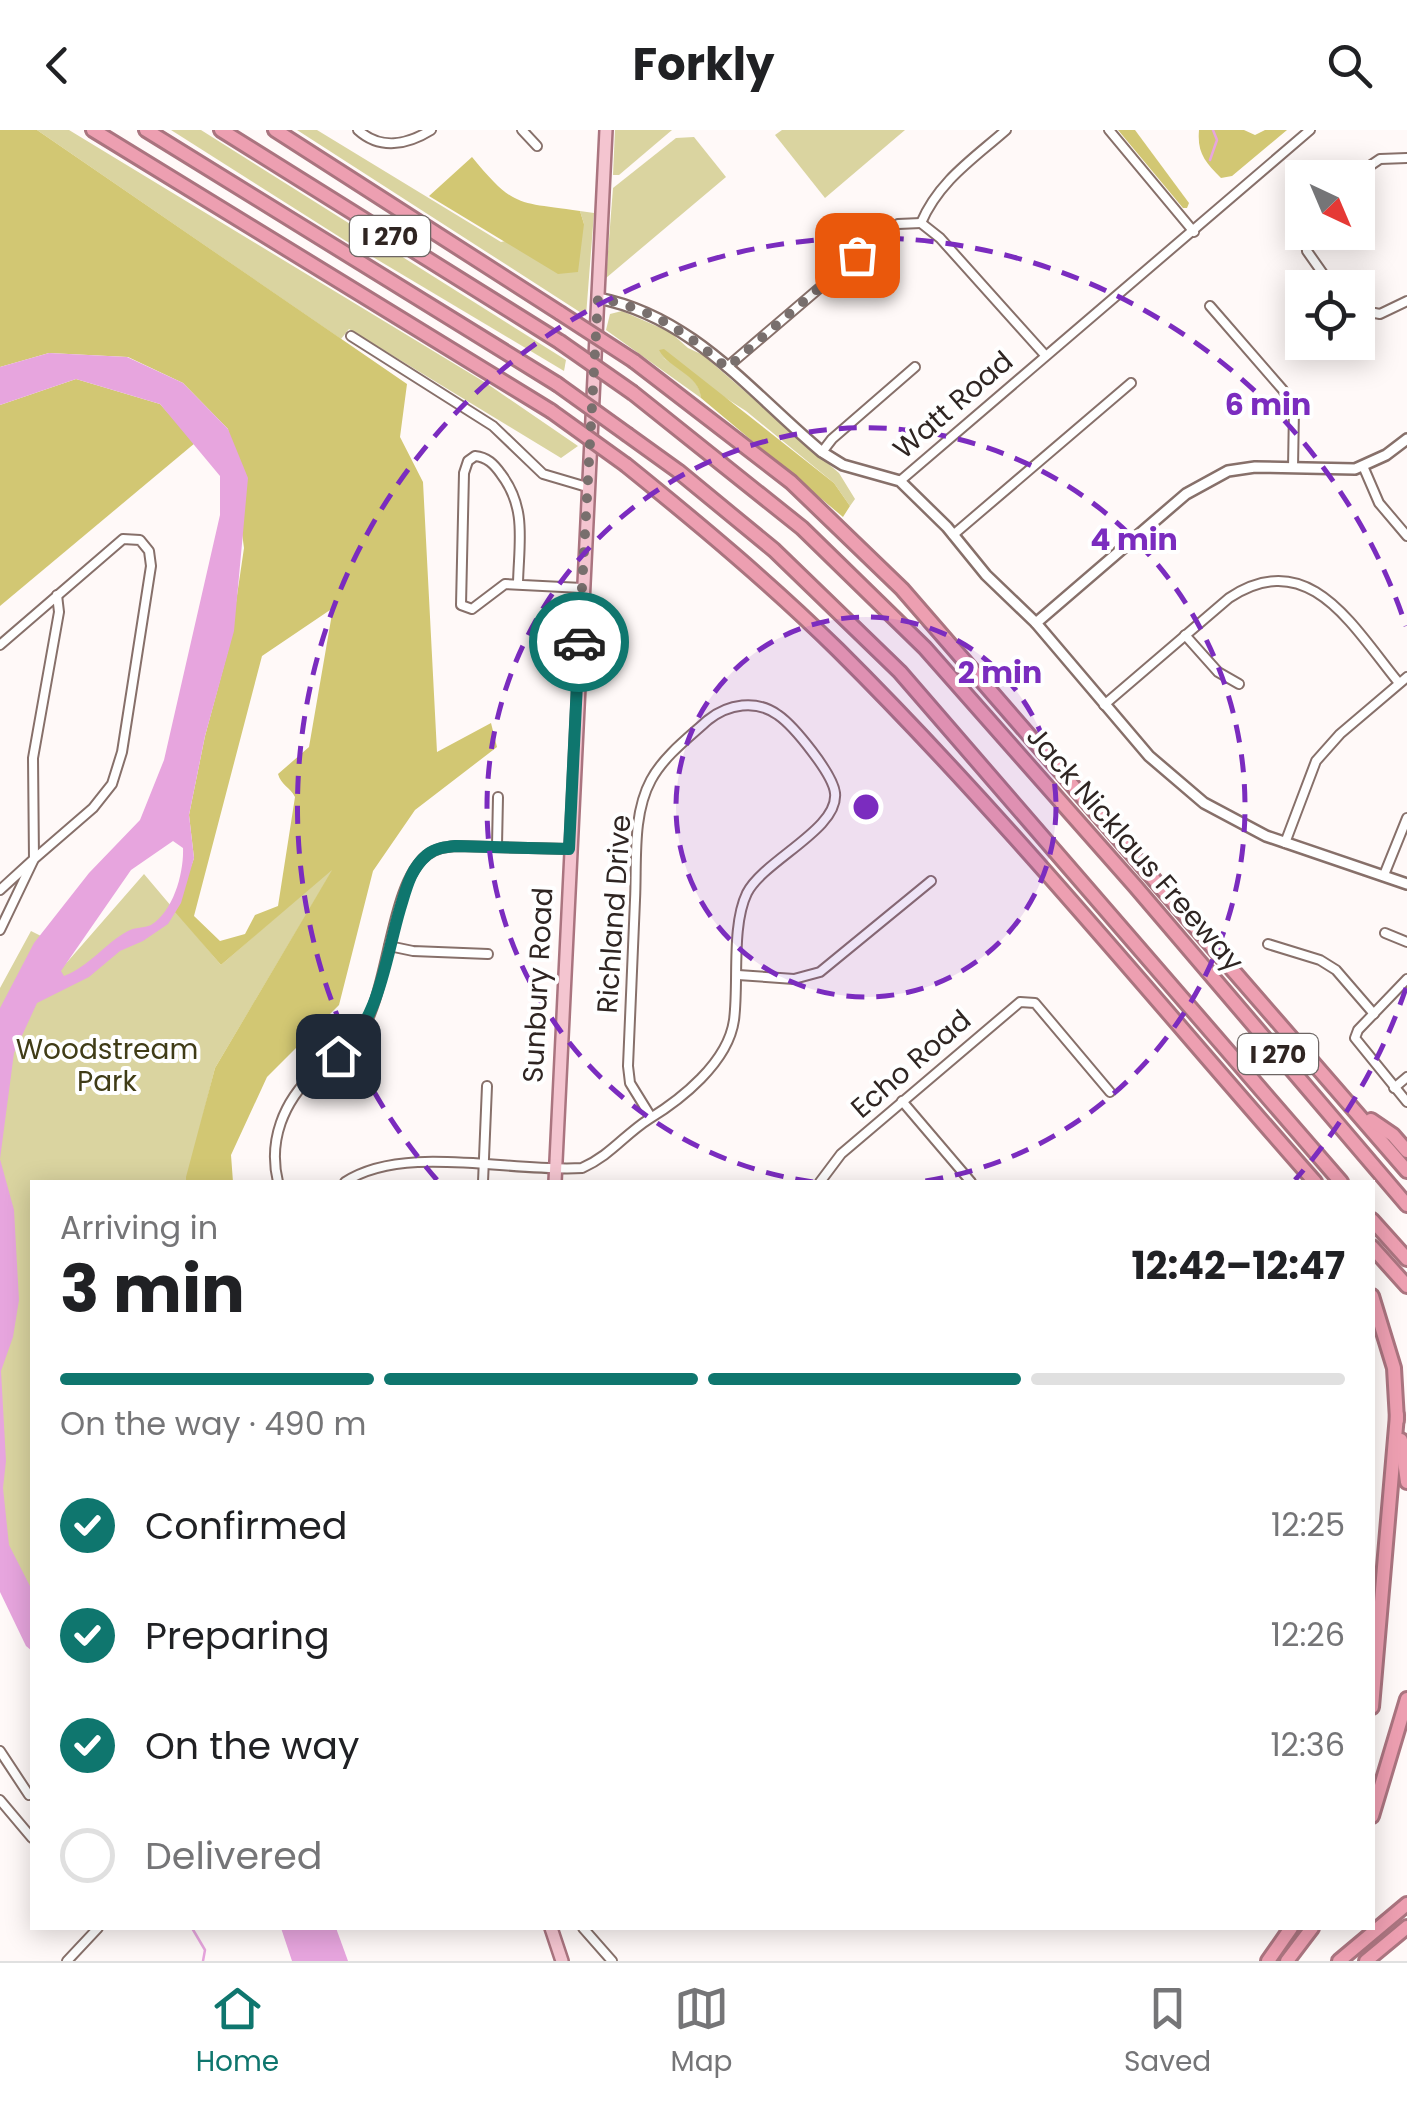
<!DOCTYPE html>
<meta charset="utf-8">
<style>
body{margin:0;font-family:Poppins,sans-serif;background:#f2f2f2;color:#202124;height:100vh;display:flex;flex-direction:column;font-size:38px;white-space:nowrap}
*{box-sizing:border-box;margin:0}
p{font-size:32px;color:#757577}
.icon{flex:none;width:55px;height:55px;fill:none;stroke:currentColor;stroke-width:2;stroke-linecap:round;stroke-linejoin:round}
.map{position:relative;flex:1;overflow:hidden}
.side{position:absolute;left:30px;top:1050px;width:1345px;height:750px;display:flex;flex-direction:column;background:#fff;border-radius:0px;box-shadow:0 5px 25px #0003}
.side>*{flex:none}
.needle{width:65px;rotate:136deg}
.buttons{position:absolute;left:1285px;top:30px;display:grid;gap:20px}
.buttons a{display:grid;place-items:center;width:90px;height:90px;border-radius:0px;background:#fff;box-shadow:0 5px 25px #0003;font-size:50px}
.pin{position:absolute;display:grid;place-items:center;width:85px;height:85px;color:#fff;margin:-42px;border-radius:20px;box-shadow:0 5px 15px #0006}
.courier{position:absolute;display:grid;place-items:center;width:100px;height:100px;margin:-50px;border:8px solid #0f766e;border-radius:50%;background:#fff;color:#222;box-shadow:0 2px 12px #0007}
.overview em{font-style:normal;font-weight:700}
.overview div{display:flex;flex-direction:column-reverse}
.overview{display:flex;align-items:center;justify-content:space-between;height:170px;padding:0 30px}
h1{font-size:65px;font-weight:700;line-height:75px}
.bar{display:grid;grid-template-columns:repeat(4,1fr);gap:15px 10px;align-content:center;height:120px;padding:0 30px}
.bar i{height:12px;border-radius:8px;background:#e0e0e0}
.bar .selected{background:#0f766e}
.bar p{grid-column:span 4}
ol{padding:0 30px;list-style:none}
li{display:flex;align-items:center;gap:30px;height:110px}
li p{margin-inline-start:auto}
li .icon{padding:10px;border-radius:50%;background:#0f766e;color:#fff;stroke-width:4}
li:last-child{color:#757577}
li i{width:55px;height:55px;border:5px solid #e0e0e0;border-radius:50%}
header{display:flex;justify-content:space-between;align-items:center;height:130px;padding:0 30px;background:#fff;font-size:45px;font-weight:700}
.tabs{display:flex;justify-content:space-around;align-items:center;height:140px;border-top:2px solid #e0e0e0;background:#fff;font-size:28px;color:#757577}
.tabs a{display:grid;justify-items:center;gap:5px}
.tabs .selected{color:#0f766e}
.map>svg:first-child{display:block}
</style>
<header><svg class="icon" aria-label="back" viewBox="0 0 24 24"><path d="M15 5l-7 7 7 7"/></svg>Forkly<svg class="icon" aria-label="search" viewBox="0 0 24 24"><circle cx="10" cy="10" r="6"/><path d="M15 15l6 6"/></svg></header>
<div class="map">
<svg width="1407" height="1831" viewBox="0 0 1407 1831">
<rect width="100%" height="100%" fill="#fff9f8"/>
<!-- green -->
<g fill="#dad4a0">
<path d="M37,0H69L486,253L578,316L561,328L349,199L341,209Z"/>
<path d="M171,0H201L566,230L564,241L346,111Z"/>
<path d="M297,0H317L501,112L584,94L580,81L594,83L586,186Z"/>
<path d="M615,0H672L619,45H613Z"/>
<path d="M782,0H905L825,68L775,5Z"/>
<path d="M694,7L726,47L606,148L613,58L676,8Z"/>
<path d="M622,181L670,202L688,218L703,225L839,343L855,369L850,376L834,353L746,281L662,227C676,237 701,249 701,268L606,200L610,184Z"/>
<path d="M335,736L215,938L186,1052H32V1492L0,1428V858L31,801L65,818L62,838L144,744L221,835Z"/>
</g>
<!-- forest -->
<g fill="#d2c773" fill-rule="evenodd">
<path d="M0,0H37L407,254L400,307L423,352L437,622L491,593L497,617L415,680L373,741L339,875L267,947L231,1025L233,1052H186V1047L215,938L332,740L221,835L175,782L194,728L189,685L205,606L230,513L244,418L228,299L183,253L128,227L49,223L0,237ZM333,478L309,617L278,644C281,655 290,657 295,667L278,776L255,785L245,804L220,811L194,786L262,526Z"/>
<path d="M1118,0H1135L1189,73L1187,78H1183Z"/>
<path d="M1199,0H1244L1255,5L1265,0H1287L1232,46L1221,48C1205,32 1197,23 1199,0Z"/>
<path d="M472,27C514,78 517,72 580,81L584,94L578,142L558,144L429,66Z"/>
<path d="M664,219L834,353L850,376L843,387L701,268C699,244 669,239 659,220Z"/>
<path d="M76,249L160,274L195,313L0,476V275Z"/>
</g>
<!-- water -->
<g fill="#e7a5de" fill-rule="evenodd">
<path d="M49,223L127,227L183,253L228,299L248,348L234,501L205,606L189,685L194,728L181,773L168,794L143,811L120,821L89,847L37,873L14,923L0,1029L14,1080L19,1170L13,1207L1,1241L6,1331L3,1358L9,1415L32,1460V1521L26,1516L0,1462V878L34,813L89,743L140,690L164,630L220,385V346L160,274L76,249L0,275V237ZM173,711L183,718C184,742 174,781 151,795C144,798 135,797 128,801C104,814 90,836 64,846L61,841L131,740Z"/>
<path d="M281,1798H336L348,1831H292Z"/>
</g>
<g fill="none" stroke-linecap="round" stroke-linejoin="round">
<!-- stream -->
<g stroke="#e7a5de" stroke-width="2.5">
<path d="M1210,30L1217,10L1213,0"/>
<path d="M192,1798L205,1820L203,1831"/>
</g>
<!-- minor casing -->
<g stroke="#87706a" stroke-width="12">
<g id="minor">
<path d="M358,0C380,20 407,15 431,0"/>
<path d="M522,0L537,16"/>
<path d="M1109,0L1194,102"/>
<path d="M1352,48L1380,29L1407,28"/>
<path d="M921,93L940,108L1045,225"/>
<path d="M921,93C939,51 973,29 1006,0"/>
<path d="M1305,102L1307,121L1333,158"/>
<path d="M1210,176L1283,260L1294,279L1293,338"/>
<path d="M1358,180L1380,184L1407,171"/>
<path d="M351,206L493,296L543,344L587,357"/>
<path d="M727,237L884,103L898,94L921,93"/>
<path d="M822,322L832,309L915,237"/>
<path d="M1363,336L1379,373L1407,406"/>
<path d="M900,351L1310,0"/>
<path d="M953,405L1131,253"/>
<path d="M518,453C519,412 527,378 501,344C494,334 487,327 475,326L468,331L464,343L461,475L472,479L505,454L582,458"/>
<path d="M1185,505L1218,542L1239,554"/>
<path d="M0,515L123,409L140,410L149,421L151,436L122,622L112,654L93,678L34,729L0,800"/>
<path d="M1104,575L1229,468C1309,415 1353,497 1399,553"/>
<path d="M1285,713L1316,631L1340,604L1407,547"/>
<path d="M497,715L498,667"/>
<path d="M1384,745L1407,688"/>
<path d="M0,760L34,729L33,628L59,482L57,465"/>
<path d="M1385,803L1407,812"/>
<path d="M1268,814L1320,830L1336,840L1374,884"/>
<path d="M389,816L413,821L488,824"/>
<path d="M738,845L794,849L820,842L931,751"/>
<path d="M1407,849L1358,900L1355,908L1407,972"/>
<path d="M1394,958L1407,947"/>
<path d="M902,971L971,1052"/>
<path d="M278,1052C268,1011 283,972 315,942C327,930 346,923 357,909C390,865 388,756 427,725C436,718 446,717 456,716L569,719"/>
<path d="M345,1052C404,1013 512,1043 582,1038C611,1025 624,1005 649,989C680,970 728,933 734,890C739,853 731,796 747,763C764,730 839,699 835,663C833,644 794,596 778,585C756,569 728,574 708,590C688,608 664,626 651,650C632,685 637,732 635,770C633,825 630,881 628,936L630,953L651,987"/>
<path d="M483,1052L487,956"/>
<path d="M820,1052L841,1024L1020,872L1035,873L1110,962"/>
<path d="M0,1621L29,1665"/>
<path d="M0,1670L32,1708"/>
<path d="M583,1798L612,1831"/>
<path d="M67,1831L98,1798"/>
</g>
</g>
<!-- tertiary casing -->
<g stroke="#87706a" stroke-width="14">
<g id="tertiary">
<path d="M598,168C694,187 750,262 822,322L843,335L900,351L947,397L986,445L1036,493L1149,626L1204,673L1266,706L1407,754"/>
<path d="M1036,493L1186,364L1228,341L1255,337L1355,339L1386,325L1407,309"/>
</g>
</g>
<!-- primary casing -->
<g stroke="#aa747f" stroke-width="16">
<g id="primary">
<path d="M555,1052L606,0"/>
<path d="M551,1798L562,1831"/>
</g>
</g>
<!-- motorway casing -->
<g stroke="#aa747f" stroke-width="18">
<g id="motorway">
<path d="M93,0L551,281"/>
<path d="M146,0L557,254"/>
<path d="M221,0L560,212"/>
<path d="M275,0L560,183"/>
<path d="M634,231L791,352L902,459L1407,1041"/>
<path d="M633,263L802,398L925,518L1135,756L1407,1075"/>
<path d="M628,305L678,341L774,420L900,542L1341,1052"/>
<path d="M626,335C699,394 771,454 838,520C1007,688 1158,874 1315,1052"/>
<path d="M1371,990L1393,1005L1407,1021"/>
<path d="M1372,1090L1407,1129"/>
<path d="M1372,1117L1407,1156"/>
<path d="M1372,1166L1394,1238L1397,1290"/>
<path d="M1401,1310L1407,1352"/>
<path d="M1372,1577L1397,1285"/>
<path d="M1372,1686L1407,1569"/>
<path d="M1268,1831L1291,1798"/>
<path d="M1287,1831L1312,1798"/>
<path d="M1339,1831L1407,1774"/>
<path d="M1366,1831L1407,1797"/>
</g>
</g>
<!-- minor -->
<use href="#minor" stroke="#fff" stroke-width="8"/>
<!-- tertiary -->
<use href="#tertiary" stroke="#fff" stroke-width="9"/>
<!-- primary -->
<use href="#primary" stroke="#f4c5d0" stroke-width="11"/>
<!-- motorway -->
<use href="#motorway" stroke="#ed9fb1" stroke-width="12"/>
<!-- motorway-bridge casing -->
<g stroke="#aa747f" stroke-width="18" stroke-linecap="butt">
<g id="motorway-bridge">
<path d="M560,183L634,231"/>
<path d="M560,212L633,263"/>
<path d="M557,254L628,305"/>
<path d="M551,281L626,335"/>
</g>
</g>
<!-- motorway-bridge -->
<use href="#motorway-bridge" stroke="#ed9fb1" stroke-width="12"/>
</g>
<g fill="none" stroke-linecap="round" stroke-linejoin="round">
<!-- done -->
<path stroke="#786f6d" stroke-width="10" stroke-dasharray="0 18" d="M579,512L598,168C650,178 688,203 727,238L857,125"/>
<!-- route -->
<path stroke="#0f766e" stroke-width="12" d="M338,926C380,890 385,830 400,779C406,760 410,739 427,725C435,718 446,717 456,716L569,719L579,512"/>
</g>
<!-- distance rings -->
<circle cx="866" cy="677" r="190" fill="#7b2cbf" fill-opacity=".12"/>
<g fill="none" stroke="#7b2cbf" stroke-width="5" stroke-dasharray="18 12">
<circle cx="866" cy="677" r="190"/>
<path d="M813 1052A379 379 0 1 1 919 1052"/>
<path d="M1406 858A569 569 0 0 1 1295 1050M437 1050A569 569 0 1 1 1406 496"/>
</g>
<g text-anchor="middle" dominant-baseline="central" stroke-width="8" stroke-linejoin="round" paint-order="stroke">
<!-- shield labels -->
<g fill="#fff" stroke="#6d6664" stroke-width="2.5">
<rect x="350" y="86" width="80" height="40" rx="8"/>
<rect x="1238" y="904" width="80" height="40" rx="8"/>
</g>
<g font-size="25" font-weight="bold" fill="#2f2522">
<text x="390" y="106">I 270</text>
<text x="1278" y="924">I 270</text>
</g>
<!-- street labels -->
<g font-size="28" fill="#2f2522" stroke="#fff">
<text transform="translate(953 275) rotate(-41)">Watt Road</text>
<text transform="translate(1135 719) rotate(49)">Jack Nicklaus Freeway</text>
<text transform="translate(614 784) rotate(-86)">Richland Drive</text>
<text transform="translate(538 855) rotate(-87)">Sunbury Road</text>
<text transform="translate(911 934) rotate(-41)">Echo Road</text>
</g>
<!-- park labels -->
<g font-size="28" fill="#403c17" stroke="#fff">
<text x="107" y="919">Woodstream<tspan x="107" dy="32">Park</tspan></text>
</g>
</g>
<circle cx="866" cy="677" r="15" fill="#7b2cbf" stroke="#fff" stroke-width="5"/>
<g font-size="30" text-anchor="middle" font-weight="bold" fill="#7b2cbf" stroke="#fff" stroke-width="8" stroke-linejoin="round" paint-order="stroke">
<text x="1268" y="285">6 min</text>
<text x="1134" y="420">4 min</text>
<text x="1000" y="553">2 min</text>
</g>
</svg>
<div class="buttons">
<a><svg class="needle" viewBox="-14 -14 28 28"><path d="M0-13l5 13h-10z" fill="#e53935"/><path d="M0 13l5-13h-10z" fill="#757577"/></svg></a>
<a><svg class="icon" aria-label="locate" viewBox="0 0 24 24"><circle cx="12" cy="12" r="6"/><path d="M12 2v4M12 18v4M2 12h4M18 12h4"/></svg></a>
</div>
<div class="pin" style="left:857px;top:125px;background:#ea580c"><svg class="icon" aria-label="bag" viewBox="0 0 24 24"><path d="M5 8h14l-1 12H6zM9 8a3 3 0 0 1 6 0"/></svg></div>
<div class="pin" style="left:338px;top:926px;background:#1f2937"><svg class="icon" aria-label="home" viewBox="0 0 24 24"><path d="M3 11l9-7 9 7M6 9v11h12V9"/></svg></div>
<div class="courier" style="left:579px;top:512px"><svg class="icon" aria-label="car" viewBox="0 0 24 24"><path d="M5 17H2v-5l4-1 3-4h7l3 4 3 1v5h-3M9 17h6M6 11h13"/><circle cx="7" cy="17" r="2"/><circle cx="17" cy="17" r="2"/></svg></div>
<section class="side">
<div class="overview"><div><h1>3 min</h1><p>Arriving in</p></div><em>12:42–12:47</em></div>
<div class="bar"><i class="selected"></i><i class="selected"></i><i class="selected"></i><i></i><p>On the way · 490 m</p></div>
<ol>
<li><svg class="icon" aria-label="check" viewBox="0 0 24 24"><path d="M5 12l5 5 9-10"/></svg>Confirmed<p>12:25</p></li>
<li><svg class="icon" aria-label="check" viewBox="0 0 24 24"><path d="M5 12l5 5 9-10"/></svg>Preparing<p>12:26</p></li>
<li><svg class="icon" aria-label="check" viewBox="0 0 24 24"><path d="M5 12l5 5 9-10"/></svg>On the way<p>12:36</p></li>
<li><i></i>Delivered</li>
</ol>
</section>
</div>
<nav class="tabs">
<a class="selected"><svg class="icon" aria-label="home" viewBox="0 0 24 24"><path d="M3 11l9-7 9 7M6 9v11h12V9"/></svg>Home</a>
<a><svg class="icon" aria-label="map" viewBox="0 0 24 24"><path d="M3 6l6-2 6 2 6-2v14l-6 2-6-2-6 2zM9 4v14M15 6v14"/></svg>Map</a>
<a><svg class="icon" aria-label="saved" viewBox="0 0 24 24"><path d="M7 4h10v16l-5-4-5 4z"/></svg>Saved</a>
</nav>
